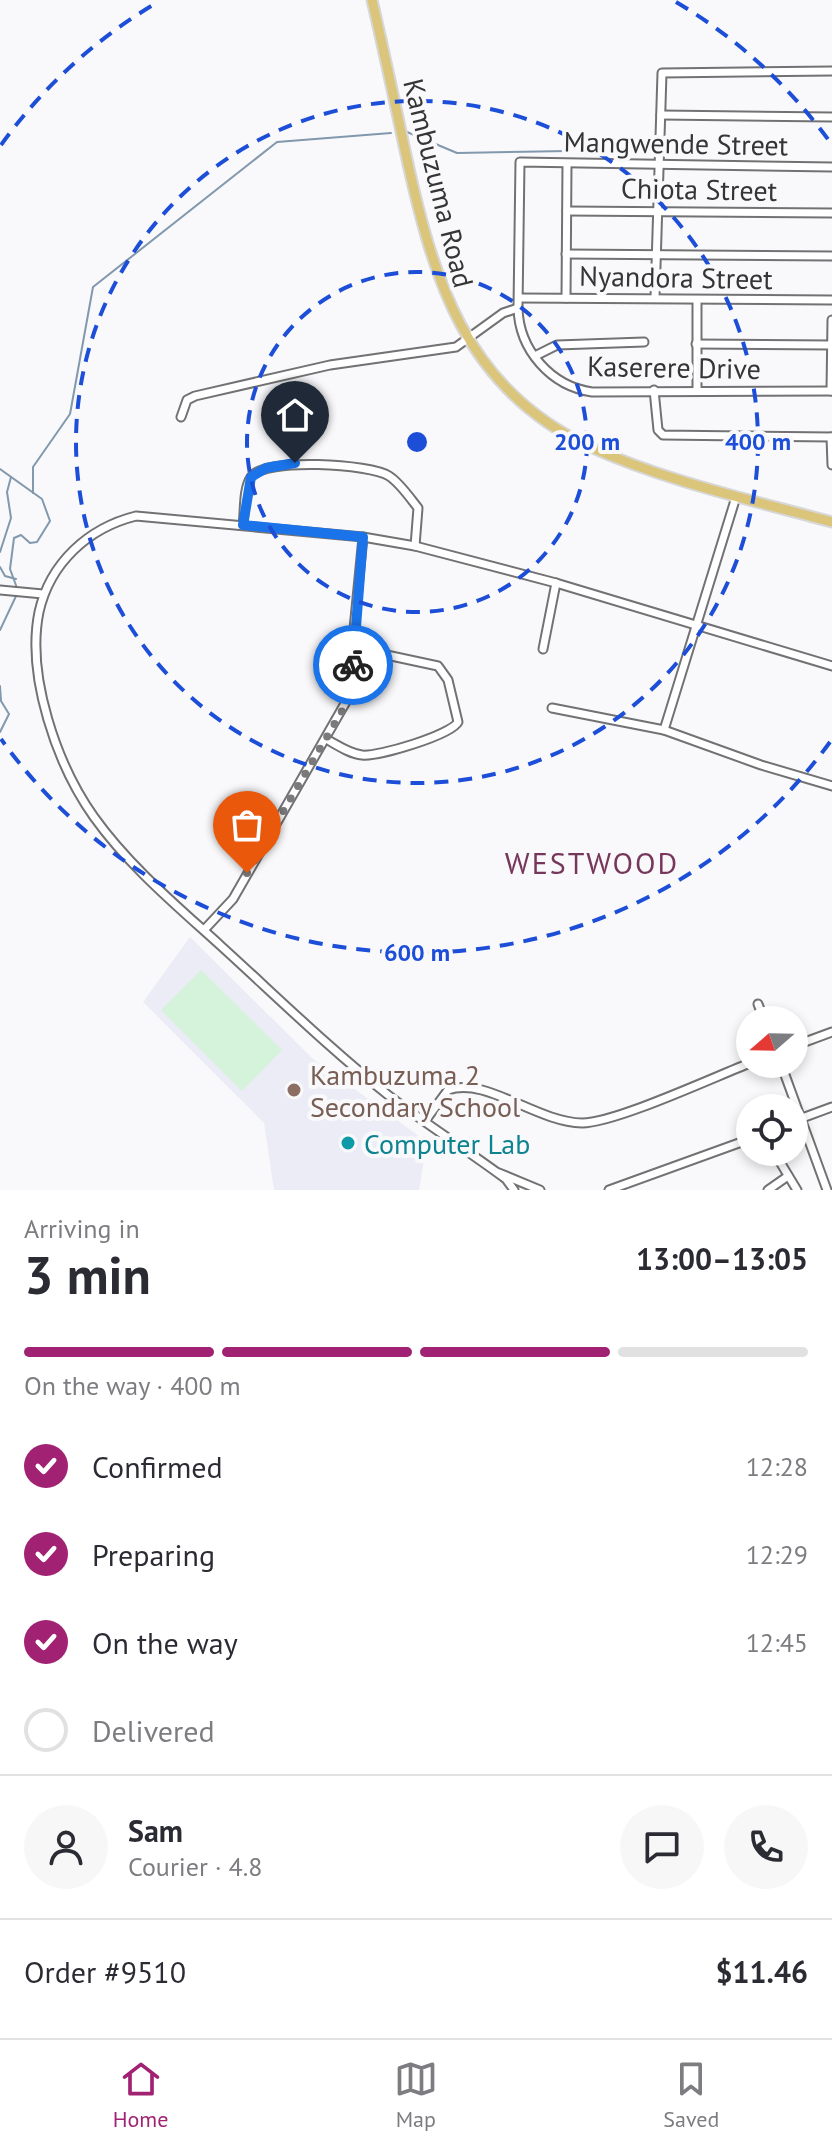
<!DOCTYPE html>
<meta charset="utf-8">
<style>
body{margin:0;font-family:"PT Sans",sans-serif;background:#f7f7f7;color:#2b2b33;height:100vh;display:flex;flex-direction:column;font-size:30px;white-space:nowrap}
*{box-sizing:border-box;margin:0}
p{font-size:26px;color:#7c7c81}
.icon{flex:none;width:44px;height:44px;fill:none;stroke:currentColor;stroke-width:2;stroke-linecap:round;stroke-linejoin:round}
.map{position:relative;height:1190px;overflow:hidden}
.drawer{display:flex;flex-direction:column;background:#fff;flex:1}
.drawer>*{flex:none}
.needle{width:52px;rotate:250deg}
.tools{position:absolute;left:736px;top:1006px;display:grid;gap:16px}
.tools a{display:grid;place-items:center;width:72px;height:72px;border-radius:50%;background:#fff;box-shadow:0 4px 12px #0003;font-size:40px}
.pin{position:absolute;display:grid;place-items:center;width:68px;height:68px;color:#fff;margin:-82px -34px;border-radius:50% 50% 50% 0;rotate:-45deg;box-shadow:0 0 8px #0007}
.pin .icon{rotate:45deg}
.courier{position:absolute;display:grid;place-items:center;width:80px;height:80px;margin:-40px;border:6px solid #1a73e8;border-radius:50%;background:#fff;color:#222;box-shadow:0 2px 10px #0007}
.headline em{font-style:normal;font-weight:700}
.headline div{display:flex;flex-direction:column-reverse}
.headline{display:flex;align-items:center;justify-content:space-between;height:136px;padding:0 24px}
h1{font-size:52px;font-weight:700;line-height:60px}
.bar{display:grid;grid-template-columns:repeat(4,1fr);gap:12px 8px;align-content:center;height:96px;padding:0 24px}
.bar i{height:10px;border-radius:6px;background:#e1e1e2}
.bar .selected{background:#a12172}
.bar p{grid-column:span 4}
.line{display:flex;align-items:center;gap:20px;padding:0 24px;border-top:2px solid #e1e1e2}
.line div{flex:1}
.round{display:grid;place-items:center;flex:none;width:84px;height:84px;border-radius:42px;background:#f7f7f7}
ol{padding:0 24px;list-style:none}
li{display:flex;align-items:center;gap:24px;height:88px}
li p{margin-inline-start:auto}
li .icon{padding:8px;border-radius:50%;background:#a12172;color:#fff;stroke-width:4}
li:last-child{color:#7c7c81}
li i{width:44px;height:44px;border:4px solid #e1e1e2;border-radius:50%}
.tab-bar{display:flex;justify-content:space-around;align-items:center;height:112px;border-top:2px solid #e1e1e2;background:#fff;font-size:22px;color:#7c7c81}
.tab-bar a{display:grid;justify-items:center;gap:4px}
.tab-bar .selected{color:#a12172}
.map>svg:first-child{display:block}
</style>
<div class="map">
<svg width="832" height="1190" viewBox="0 0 832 1190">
<rect width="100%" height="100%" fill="#f9f9fb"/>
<!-- built -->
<path fill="#ebecf5" d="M190,937L312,1058L427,1142L419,1190H274L264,1123L143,1002Z"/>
<!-- garden -->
<path fill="#d5f3da" d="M201,970L282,1050L242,1091L161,1010Z"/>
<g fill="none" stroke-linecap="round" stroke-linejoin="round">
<!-- stream -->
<g stroke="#8198ad" stroke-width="2">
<path d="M407,132L457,153L569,151"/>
<path d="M0,469L42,499L50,521L37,542L30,543L21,535L14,538L10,569L17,588"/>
<path d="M33,493V467L70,414L93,287L277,142L391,133"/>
<path d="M0,552L11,518L7,492L11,477"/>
<path d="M0,567L5,576L16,579"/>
<path d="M0,630L17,594"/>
<path d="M0,686L1,701L9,714L0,732"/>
</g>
<!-- minor casing -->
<g stroke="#727274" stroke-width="11">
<g id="minor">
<path d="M661,115L832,117"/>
<path d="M832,167L520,162L518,308C519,350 551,386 592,392L832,391"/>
<path d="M567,211L832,213"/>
<path d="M566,254L832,256"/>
<path d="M519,298L832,300"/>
<path d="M566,298L567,164"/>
<path d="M655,298L662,73L832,71"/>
<path d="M697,300V389"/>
<path d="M696,344L832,345"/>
<path d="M535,356L557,345L644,342"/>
<path d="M654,390L658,430L663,435L832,437"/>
<path d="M831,391L832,320"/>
<path d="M181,417L187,400L195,396L330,365L456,347L503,313L518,308"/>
<path d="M831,437L832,465"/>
<path d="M243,525C245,511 243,489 251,477C264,457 371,464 389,476C400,483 410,498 418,508L415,546"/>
<path d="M0,590L43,594"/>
<path d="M543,649L556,583"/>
<path d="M552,708L664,730L761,765L832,786"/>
<path d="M664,730L736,497"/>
<path d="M326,739C337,745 350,754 362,755C378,757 451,735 458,722L448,680L438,666L354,648"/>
<path d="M204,930L233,899L347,700L363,537"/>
<path d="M758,1004L764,1020"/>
<path d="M794,1046L832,1032"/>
<path d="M781,1064L827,1190"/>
<path d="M425,1121L448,1090C485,1076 536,1122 582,1123C615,1123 714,1077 750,1063"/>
<path d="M794,1121L832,1107"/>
<path d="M774,1152L797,1190"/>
<path d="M499,1173L540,1190"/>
<path d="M514,1190L506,1179C467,1150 426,1124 388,1095C330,1049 276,996 221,946C177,906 129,866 94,817C57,765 26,676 39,612C50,563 88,528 136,516L363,537L415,546L556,583L832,666"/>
<path d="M609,1190L750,1139"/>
<path d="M768,1190L788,1176"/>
</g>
</g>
<!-- major casing -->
<g stroke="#d7d7d7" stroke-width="13">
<path id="major" d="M372,0C384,51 395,103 406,155C433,278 464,387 588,446C665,481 751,500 832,522"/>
</g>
<!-- minor -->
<use href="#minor" stroke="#fff" stroke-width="7"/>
<!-- major -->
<use href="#major" stroke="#dbc57a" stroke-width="9"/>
</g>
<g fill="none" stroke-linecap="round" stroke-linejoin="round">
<!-- done -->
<path stroke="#7a7a7b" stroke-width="8" stroke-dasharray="0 14.4" d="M247,873L345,706L353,665"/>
<!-- route -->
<path stroke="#1a73e8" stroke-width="10" d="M295,463L266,468L251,477L243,525L363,537L353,665"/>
</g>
<!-- distance rings -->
<g fill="none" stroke="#1d4ed8" stroke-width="4" stroke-dasharray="14 10">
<circle cx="417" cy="442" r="170"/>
<circle cx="417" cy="442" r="341"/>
<path d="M830 742A511 511 0 0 1 1 739M1 145A511 511 0 0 1 158 2M676 2A511 511 0 0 1 830 142"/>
</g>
<!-- markers -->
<circle fill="#8d6e63" stroke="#f9f9fb" stroke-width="3" cx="294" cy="1090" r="8"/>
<circle fill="#0f9aa8" stroke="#f9f9fb" stroke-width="3" cx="348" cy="1143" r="8"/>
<g text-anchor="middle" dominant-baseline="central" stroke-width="8" stroke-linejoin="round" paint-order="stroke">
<!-- street labels -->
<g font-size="28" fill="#353536" stroke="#f9f9fb">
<text transform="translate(676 143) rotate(1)">Mangwende Street</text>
<text transform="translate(439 183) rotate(76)">Kambuzuma Road</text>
<text transform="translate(699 189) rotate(1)">Chiota Street</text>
<text transform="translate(676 277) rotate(1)">Nyandora Street</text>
<text transform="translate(674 367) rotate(1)">Kaserere Drive</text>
</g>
<!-- education labels -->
<g font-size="28" fill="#785e54" stroke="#f9f9fb" text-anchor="start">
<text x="310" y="1074">Kambuzuma 2<tspan x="310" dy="32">Secondary School</tspan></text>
</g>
<!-- culture labels -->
<g font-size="28" fill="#0d838f" stroke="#f9f9fb" text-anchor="start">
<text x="364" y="1143">Computer Lab</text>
</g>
<!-- neighbourhood labels -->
<g font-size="30" letter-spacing="2" fill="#77375b" stroke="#f9f9fb">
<text x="592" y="862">WESTWOOD</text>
</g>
</g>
<circle cx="417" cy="442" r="12" fill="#1d4ed8" stroke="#f9f9fb" stroke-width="4"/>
<g font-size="24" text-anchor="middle" font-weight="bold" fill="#1d4ed8" stroke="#f9f9fb" stroke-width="8" stroke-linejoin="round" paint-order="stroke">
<text x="587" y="450">200 m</text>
<text x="758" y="450">400 m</text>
<text x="417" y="961">600 m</text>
</g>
</svg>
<div class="tools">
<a><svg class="needle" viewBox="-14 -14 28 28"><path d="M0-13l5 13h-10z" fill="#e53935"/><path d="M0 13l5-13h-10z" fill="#7c7c81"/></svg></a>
<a><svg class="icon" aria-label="locate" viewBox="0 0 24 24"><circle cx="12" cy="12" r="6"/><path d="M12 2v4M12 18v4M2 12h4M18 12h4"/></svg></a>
</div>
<div class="pin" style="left:247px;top:873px;background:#ea580c"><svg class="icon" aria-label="bag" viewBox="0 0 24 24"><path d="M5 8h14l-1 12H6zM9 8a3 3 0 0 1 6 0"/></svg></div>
<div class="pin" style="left:295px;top:463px;background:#1f2937"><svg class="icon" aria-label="home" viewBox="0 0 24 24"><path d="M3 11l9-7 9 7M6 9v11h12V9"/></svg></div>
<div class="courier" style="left:353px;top:665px"><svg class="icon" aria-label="bike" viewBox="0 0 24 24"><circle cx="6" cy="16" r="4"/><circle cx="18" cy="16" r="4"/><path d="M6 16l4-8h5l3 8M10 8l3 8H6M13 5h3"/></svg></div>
</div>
<section class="drawer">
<div class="headline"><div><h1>3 min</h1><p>Arriving in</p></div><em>13:00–13:05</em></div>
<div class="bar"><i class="selected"></i><i class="selected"></i><i class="selected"></i><i></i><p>On the way · 400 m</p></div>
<ol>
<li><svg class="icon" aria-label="check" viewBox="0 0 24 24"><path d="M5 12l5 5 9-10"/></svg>Confirmed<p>12:28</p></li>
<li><svg class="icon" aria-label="check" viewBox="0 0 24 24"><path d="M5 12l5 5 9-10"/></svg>Preparing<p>12:29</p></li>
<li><svg class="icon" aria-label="check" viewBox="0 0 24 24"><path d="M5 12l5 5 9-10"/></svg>On the way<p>12:45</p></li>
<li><i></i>Delivered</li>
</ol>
<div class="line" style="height:144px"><a class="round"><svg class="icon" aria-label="person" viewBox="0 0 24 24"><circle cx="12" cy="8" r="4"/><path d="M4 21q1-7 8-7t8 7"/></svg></a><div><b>Sam</b><p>Courier · 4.8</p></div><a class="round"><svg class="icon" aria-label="chat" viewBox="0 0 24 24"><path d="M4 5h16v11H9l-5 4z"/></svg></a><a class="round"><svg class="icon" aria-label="phone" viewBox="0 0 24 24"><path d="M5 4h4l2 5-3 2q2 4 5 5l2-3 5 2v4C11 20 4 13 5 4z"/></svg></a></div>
<div class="line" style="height:104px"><div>Order #9510</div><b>$11.46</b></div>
</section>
<nav class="tab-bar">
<a class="selected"><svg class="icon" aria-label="home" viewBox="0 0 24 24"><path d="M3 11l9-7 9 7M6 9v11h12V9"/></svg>Home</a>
<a><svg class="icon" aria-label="map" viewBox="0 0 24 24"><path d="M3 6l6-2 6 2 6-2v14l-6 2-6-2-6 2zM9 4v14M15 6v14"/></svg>Map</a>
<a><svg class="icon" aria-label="saved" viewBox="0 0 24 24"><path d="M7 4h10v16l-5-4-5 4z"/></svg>Saved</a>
</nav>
